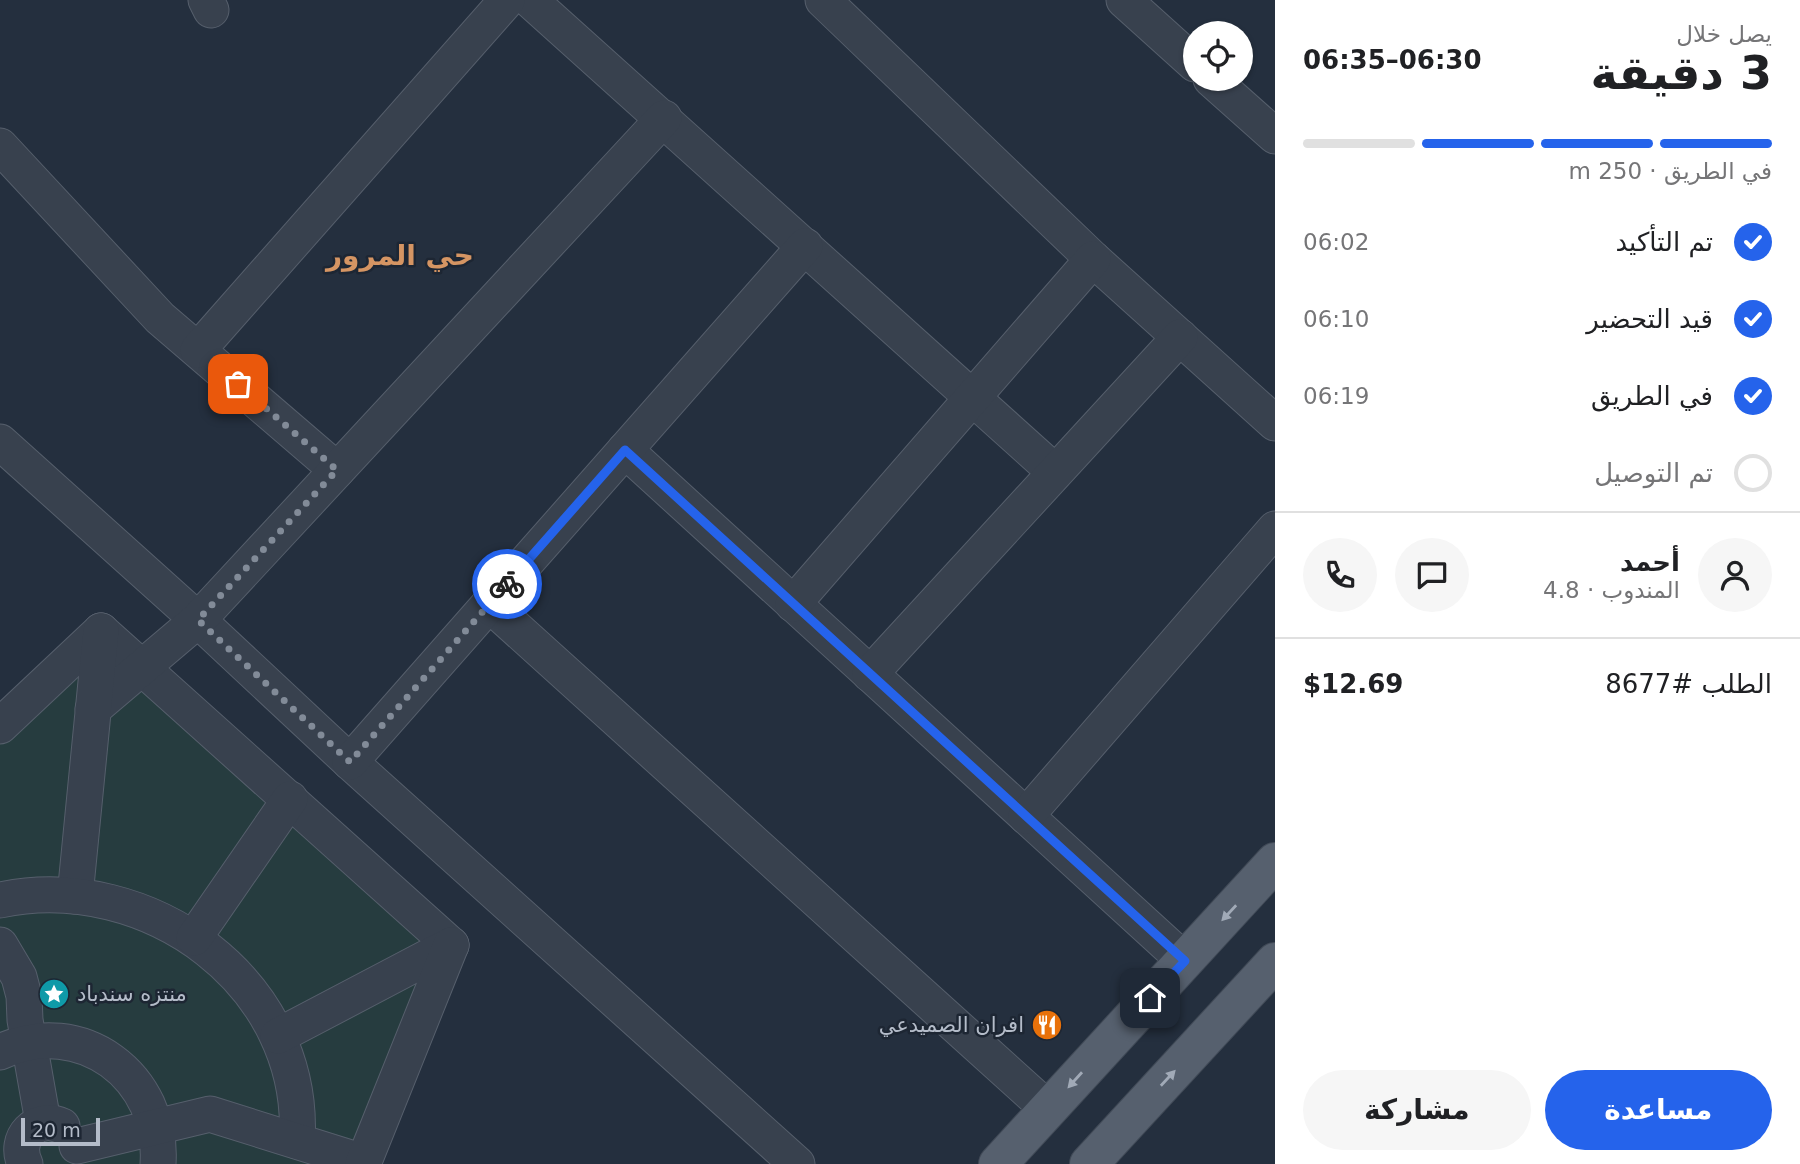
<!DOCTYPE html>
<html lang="ar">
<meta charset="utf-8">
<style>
body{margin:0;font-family:"DejaVu Sans","Noto Naskh Arabic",sans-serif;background:#f6f6f6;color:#202124;direction:rtl;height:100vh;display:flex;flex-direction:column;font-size:26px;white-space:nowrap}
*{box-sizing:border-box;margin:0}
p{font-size:23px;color:#757577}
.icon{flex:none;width:38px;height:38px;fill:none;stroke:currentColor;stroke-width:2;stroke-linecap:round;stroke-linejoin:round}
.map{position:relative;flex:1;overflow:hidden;direction:ltr}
.panel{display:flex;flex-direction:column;background:#fff;width:525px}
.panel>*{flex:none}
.controls{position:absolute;left:1183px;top:21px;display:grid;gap:14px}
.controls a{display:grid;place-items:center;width:70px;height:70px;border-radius:50%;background:#fff;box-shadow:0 2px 5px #0004;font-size:35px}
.scale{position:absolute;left:21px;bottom:18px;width:79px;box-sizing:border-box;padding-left:7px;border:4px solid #b4bcc9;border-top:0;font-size:19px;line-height:24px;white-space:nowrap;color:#b4bcc9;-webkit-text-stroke:5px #1d2633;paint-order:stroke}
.pin{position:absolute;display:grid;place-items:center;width:60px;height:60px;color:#fff;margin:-30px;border-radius:14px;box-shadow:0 4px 10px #0006}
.courier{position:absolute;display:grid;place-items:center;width:70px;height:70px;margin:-35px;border:5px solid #2563eb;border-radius:50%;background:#fff;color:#222;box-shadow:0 2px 9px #0007}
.headline em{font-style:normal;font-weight:800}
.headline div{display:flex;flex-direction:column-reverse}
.headline{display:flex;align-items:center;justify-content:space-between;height:119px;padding:0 28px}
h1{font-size:46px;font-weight:800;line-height:52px}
.bar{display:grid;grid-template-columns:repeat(4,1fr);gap:10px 7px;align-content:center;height:84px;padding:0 28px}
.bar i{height:9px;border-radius:5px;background:#e0e0e0}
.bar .current{background:#2563eb}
.bar p{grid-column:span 4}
.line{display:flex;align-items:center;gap:18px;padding:0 28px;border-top:2px solid #e0e0e0}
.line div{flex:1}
.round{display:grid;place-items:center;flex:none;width:74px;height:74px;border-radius:37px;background:#f6f6f6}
ol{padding:0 28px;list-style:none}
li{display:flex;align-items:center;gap:21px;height:77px}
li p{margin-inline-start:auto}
li .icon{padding:7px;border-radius:50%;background:#2563eb;color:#fff;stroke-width:4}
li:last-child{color:#757577}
li i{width:38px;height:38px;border:4px solid #e0e0e0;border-radius:50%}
.action{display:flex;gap:14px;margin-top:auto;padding:14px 28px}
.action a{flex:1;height:80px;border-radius:42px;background:#2563eb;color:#fff;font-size:28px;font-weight:800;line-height:80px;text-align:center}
.action a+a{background:#f6f6f6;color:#202124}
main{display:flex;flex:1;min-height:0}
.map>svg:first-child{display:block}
</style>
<main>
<section class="panel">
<div class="headline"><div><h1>3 دقيقة</h1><p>يصل خلال</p></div><em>06:30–06:35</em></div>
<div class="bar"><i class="current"></i><i class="current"></i><i class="current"></i><i></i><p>في الطريق · 250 m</p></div>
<ol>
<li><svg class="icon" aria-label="check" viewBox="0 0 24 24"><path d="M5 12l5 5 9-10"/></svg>تم التأكيد<p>06:02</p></li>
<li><svg class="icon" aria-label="check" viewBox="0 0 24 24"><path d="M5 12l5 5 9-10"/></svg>قيد التحضير<p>06:10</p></li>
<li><svg class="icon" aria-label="check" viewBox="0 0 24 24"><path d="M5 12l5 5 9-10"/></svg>في الطريق<p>06:19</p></li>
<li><i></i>تم التوصيل</li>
</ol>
<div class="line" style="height:126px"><a class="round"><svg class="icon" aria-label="person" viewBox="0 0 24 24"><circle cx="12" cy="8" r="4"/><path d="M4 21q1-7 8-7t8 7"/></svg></a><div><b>أحمد</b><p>المندوب · 4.8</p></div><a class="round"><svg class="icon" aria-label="chat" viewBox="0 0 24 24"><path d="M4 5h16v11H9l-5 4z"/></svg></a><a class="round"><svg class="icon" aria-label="phone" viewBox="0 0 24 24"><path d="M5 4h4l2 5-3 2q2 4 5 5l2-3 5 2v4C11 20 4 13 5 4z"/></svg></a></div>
<div class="line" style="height:91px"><div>الطلب #8677</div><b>$12.69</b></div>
<div class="action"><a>مساعدة</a><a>مشاركة</a></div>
</section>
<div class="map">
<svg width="1275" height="1164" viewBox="0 0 1275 1164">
<rect width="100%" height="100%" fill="#242f3e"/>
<!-- green -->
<path fill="#263c3f" d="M103,625L458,944L372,1164H0V721Z"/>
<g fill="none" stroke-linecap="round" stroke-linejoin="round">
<!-- minor casing -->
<g stroke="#565f6c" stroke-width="37">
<g id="minor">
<path d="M206,0L211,10"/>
<path d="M530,0L1055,472"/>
<path d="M823,0L1093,259L1275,423"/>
<path d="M1124,0L1195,64"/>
<path d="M1211,79L1275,136"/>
<path d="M0,146L160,318L337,470"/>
<path d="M198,350L507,0"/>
<path d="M0,442L198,620L350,762L797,1164"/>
<path d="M625,450L1185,961"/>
<path d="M489,604L1048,1109"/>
<path d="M793,604L1093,259"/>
<path d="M101,631L451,945"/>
<path d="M870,674L1180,337"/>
<path d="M93,709L198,620L664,118"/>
<path d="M0,726L101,631"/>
<path d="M350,762L805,246"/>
<path d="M1026,816L1275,529"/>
<path d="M75,896L101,631"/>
<path d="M0,900C148,869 307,983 297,1141"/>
<path d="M194,938L290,799"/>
<path d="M0,945L19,977L24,996L25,1020L43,1122"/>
<path d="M278,1036L451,945"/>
<path d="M0,1052C81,1014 164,1077 158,1164"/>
<path d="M77,1146L210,1114L363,1162"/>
<path d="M25,1164C13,1138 36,1114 62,1126"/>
<path d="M363,1164L451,945"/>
</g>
</g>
<!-- major casing -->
<g stroke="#414a57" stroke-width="40">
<g id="major">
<path d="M998,1164L1275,862"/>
<path d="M1089,1164L1275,962"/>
</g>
</g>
<!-- minor -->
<use href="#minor" stroke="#38414e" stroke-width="35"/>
<!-- major -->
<use href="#major" stroke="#56606e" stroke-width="38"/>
</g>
<!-- one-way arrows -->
<defs><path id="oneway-solid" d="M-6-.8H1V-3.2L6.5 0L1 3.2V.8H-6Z" transform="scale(1.75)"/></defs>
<g fill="#a1aab7">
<use href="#oneway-solid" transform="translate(1229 913) rotate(133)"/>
<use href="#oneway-solid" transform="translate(1168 1078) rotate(-47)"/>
<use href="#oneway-solid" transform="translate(1075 1080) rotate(132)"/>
</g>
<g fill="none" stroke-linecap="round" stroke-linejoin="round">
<!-- done -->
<path stroke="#828b98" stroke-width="7" stroke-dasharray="0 12.6" d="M238,384L337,470L198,620L350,762L507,584"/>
<!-- route -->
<path stroke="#2563eb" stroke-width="9" d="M507,584L625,450L1185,961L1150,998"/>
</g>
<!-- icons -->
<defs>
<g id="sight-disc" transform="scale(1.575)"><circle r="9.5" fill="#0f9aa8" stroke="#1d2633"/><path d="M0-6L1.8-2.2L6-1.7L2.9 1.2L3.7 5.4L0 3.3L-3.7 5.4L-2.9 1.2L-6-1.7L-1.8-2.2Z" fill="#fff"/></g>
<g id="restaurant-disc" transform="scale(1.575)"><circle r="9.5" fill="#e8710a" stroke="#1d2633"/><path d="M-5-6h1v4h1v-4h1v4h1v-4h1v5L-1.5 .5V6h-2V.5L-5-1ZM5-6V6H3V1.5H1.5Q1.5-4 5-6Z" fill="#fff"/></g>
</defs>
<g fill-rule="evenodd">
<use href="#sight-disc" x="54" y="994"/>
<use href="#restaurant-disc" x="1047" y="1025"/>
</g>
<g text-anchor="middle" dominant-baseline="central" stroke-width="5" stroke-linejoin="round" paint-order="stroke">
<!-- poi labels -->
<g font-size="21" fill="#b4bcc9" stroke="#1d2633" text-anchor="start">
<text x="77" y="994">منتزه سندباد</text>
<text x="1024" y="1025" text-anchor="end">افران الصميدعي</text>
</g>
<!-- district labels -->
<g font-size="28" font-weight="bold" fill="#d59563" stroke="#1d2633">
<text x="400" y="255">حي المرور</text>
</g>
</g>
</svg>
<div class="controls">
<a><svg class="icon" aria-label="locate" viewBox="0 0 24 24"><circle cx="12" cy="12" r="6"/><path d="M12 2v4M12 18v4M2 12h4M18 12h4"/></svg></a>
</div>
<div class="scale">20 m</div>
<div class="pin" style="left:238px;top:384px;background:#ea580c"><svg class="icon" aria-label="bag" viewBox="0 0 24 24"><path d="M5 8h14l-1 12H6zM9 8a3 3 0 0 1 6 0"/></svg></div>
<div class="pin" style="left:1150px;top:998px;background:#1f2937"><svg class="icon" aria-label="home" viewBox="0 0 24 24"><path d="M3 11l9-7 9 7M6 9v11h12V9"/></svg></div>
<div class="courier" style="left:507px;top:584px"><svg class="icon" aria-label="bike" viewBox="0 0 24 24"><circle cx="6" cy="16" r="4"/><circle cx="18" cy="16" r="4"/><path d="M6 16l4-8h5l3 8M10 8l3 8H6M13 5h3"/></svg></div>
</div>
</main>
